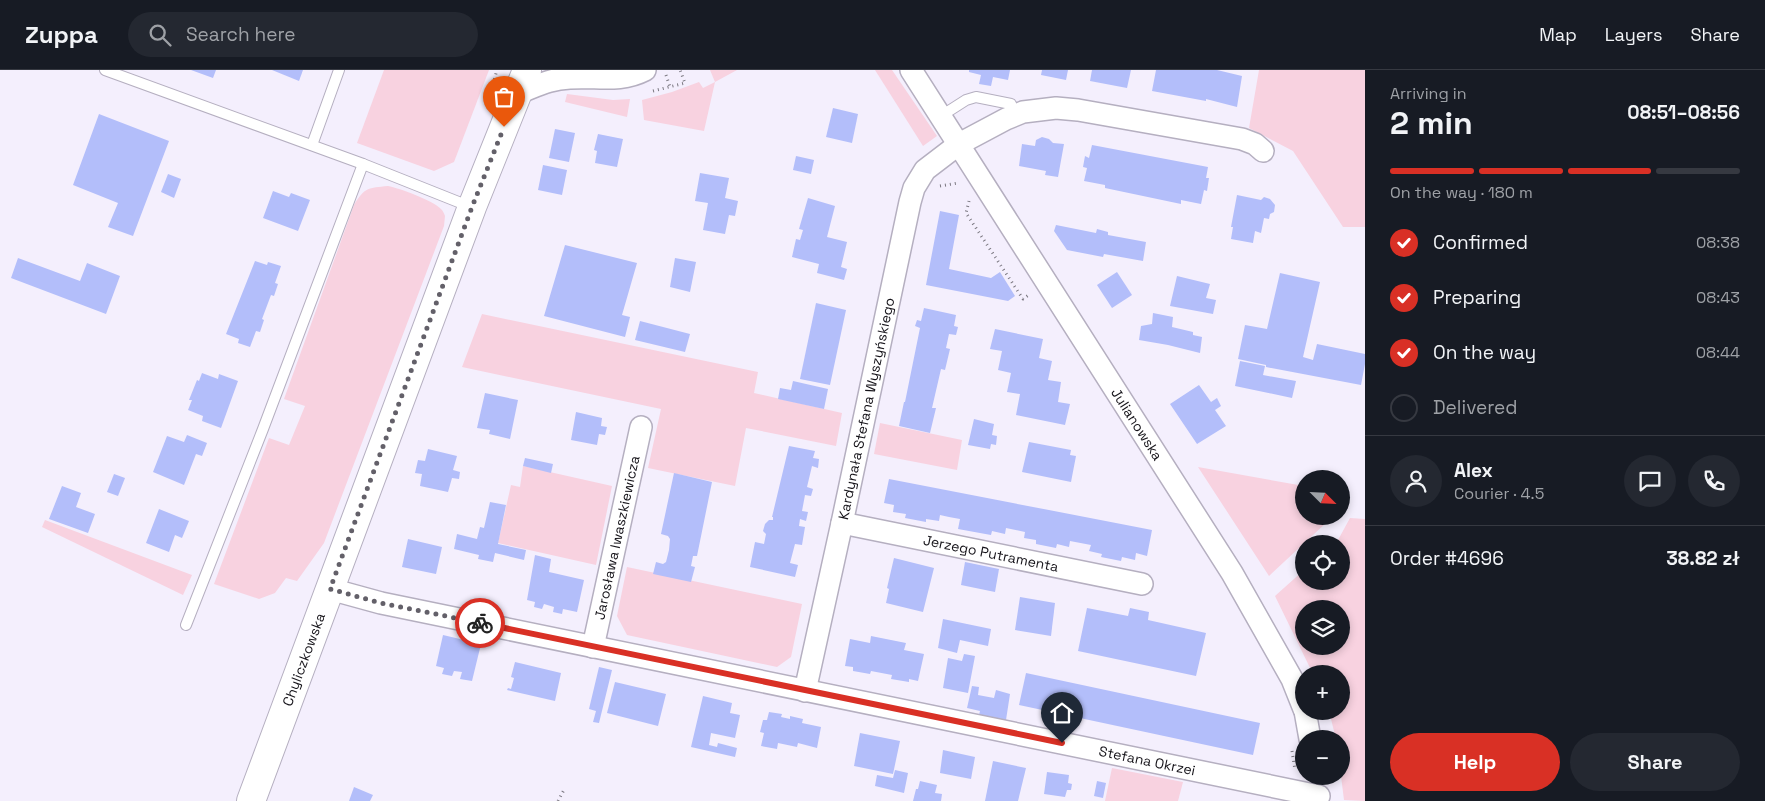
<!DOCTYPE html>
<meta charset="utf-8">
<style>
body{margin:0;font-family:"Space Grotesk",sans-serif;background:#242831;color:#f1f3f6;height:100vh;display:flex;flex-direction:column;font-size:19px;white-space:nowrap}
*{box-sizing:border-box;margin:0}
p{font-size:16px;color:#9ea1a6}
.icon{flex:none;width:28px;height:28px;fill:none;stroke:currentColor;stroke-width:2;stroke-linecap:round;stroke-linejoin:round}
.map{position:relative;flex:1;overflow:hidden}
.drawer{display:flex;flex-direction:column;background:#171b24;width:400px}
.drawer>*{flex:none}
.needle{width:32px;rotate:114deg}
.fabs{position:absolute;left:1295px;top:400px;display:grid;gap:10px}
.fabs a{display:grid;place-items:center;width:55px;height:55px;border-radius:50%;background:#171b24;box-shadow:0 2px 8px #0003;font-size:25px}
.pin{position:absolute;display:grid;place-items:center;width:42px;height:42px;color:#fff;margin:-51px -21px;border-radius:50% 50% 50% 0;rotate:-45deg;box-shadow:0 0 5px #0007}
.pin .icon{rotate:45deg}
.courier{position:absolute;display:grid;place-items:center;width:50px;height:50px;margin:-25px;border:4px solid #d93025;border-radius:50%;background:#fff;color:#222;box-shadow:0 1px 6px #0007}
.summary em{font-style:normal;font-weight:600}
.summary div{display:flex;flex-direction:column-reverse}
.summary{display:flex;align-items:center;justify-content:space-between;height:85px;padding:0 25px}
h1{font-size:32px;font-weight:600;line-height:38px}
.bar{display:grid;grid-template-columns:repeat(4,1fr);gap:8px 5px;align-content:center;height:60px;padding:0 25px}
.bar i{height:6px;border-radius:4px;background:#363941}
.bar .on{background:#d93025}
.bar p{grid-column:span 4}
.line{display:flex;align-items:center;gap:12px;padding:0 25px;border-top:1px solid #363941}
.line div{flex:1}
.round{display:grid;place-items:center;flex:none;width:52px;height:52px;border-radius:26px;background:#242831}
ol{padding:0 25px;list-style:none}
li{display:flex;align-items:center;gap:15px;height:55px}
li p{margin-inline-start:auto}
li .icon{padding:5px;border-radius:50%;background:#d93025;color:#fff;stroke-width:4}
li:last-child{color:#9ea1a6}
li i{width:28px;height:28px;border:2px solid #363941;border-radius:50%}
.cta{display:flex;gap:10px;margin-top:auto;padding:10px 25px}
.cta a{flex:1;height:58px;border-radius:30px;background:#d93025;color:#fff;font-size:20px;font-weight:600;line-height:58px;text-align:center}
.cta a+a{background:#242831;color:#f1f3f6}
header{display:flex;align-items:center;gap:30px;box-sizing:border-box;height:70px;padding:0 25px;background:#171b24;border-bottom:1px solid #363941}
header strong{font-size:24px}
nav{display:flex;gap:28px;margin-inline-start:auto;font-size:18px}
.search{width:350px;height:45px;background:#242831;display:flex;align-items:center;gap:12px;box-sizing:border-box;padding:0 18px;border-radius:28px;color:#9ea1a6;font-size:19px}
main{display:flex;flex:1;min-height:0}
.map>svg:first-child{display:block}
</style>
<header>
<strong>Zuppa</strong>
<div class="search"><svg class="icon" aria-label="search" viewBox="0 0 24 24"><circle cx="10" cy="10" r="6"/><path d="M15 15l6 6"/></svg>Search here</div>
<nav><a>Map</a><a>Layers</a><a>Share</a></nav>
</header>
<main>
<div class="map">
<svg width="1365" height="731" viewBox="0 0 1365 731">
<rect width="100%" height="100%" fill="#f4effd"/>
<!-- green -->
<g fill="#f8d2e0" fill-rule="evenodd">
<path d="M384,0H489L454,92L434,101L357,73Z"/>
<path d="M710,0H737L715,12L704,61L644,50L642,30L672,22L699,12L703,18L715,12Z"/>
<path d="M875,0H892L937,66L923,76Z"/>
<path d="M1259,0H1365V157H1343L1293,81L1249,58Z"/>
<path d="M567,24L613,30L630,29L627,47L565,32Z"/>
<path d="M388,116C399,118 434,131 441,139C443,141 444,143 445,146L444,156L324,473L297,511L286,508L275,523L259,529L214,514L269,368L289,375L305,336L284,329L354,135C365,117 368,118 388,116Z"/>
<path d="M482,244L758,302L754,323L842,343L836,376L746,358L735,416L648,398L661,339L462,297Z"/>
<path d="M880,353L962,370L957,400L874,384Z"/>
<path d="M523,396L612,416L596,495L498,473L511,415L520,417Z"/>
<path d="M1198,397L1304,416V446H1330L1327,452L1269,506Z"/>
<path d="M1350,448L1365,449V731L1344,730L1341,706V669H1336L1329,641H1341V604H1313L1275,526L1304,500V511H1341V474H1334L1338,470ZM1304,539H1341V576H1304Z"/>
<path d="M45,450L192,505L183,525L42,457Z"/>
<path d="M627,497L802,534L791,587L777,597L627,565L617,546Z"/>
<path d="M1112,698L1183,712L1178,731H1105Z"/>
</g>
<!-- building -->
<g fill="#b3befa">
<path d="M191,0H216L213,8Z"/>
<path d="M272,0H303L299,11Z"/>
<path d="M969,0H1010L1008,10L993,7L991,16L979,14L981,5L969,2Z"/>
<path d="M1042,0H1068L1066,10L1041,5Z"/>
<path d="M1092,0H1131L1127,18L1090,11Z"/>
<path d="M1156,0H1217L1242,6L1237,37L1206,29V31L1152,21Z"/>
<path d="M833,38L858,44L852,73L826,67Z"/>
<path d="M99,44L169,71L133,166L108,157L118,133L73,115Z"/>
<path d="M555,59L575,63L569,92L549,88Z"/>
<path d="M598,64L623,69L617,97L595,93L597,81L594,80Z"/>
<path d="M1042,67L1049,69L1053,73L1064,74L1058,107L1045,105L1046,101L1019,96L1022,74L1035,76L1036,70Z"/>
<path d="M1092,75L1208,97L1206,108H1209L1207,121L1204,120L1201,134L1181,130V134L1105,118V115L1084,111L1087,98L1083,97L1085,86L1089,88Z"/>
<path d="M796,86L814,90L811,104L793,100Z"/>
<path d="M543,95L567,100L562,125L538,120Z"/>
<path d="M700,103L729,108L725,128L738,131L735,146L729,145L725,164L703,160L708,133L695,131Z"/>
<path d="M168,104L181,109L174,128L161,122Z"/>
<path d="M273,121L289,127L291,123L310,130L298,161L263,148Z"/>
<path d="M1237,125L1261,130L1264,127L1270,129L1275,135L1274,142L1270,144L1269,149L1264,148L1261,163L1255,161L1253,173L1231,169L1233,157H1231Z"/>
<path d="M808,128L835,136L827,167L847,172L841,197L847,199L844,210L817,203L819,194L792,187L796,169L800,170L803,160L799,159Z"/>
<path d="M940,141L959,145L949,199L991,208L1000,202L1015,226L1008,231L926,215Z"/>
<path d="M1056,155L1096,163L1097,159L1108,162V165L1146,172L1143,191L1104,184L1103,187L1067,180L1054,161Z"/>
<path d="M565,175L637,193L622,245L630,247L625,267L544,246Z"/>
<path d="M18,188L80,211L87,193L120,206L106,244L11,208Z"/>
<path d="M675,188L696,192L690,222L670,217Z"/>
<path d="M255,191L267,195L268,192L281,196L275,213L278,214L274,226L271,225L262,249L264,250L260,262L256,261L250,277L238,273L239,269L226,264Z"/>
<path d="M1117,202L1132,225L1112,238L1097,215Z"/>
<path d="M1280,203L1320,212L1303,287L1313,290L1317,274L1365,284V294L1361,315L1266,297V295L1238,289L1245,255L1267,259Z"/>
<path d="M1177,206L1210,214L1206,228L1216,230L1213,244L1170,236Z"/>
<path d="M816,233L846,240L830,315L800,309Z"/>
<path d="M924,238L956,245L954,256L958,257L956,265L949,264L946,278L950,279L945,300L941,299L932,338H936L930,363L899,356L904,332H905L920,258L915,256L917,250L921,251Z"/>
<path d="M1153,243L1173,247L1172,257L1193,262V265L1202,267L1200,283L1168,275L1139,270L1141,256L1152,254Z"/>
<path d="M640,251L690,264L685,282L635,270Z"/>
<path d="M995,259L1043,269L1039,288L1052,291L1048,310L1061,312L1058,332L1070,334L1065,355L1016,345L1020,324L1007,322L1011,303L998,300L1002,281L990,279Z"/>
<path d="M1240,291L1265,296L1263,305L1296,311L1292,328L1235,316Z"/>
<path d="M202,303L218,309L219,304L238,311L221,358L202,351L203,346L188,340L192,330H189L197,310L199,311Z"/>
<path d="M793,311L828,319L824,339L778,329L780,318L791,320Z"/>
<path d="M1199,315L1211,332L1217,328L1221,336L1215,340L1226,356L1197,374L1170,334Z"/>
<path d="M485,323L518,330L510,369L489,364L490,360L477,358Z"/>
<path d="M576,342L602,348L601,356L607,357L605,365L599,364L597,375L571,370Z"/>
<path d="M974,349L994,354L992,365L997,366L996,375L991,374L990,379L968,375Z"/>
<path d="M187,365L207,373L202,386L196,384L184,415L153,402L167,366L184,372Z"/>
<path d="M1029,372L1071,380L1070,385L1076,386L1071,412L1022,402Z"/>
<path d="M789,376L815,381L813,388L819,389L818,398L812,396L807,417L813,419L811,426L805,425L802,441L808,442L806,451L800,449L799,456L805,457L802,475L795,474L790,493L798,495L795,507L750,497L755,472L764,474L766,464L763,461L765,454L769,450H773V447H772Z"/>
<path d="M428,379L457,386L453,400L460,402L459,409L452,408L448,422L420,416L422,404L415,403L418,390L425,391Z"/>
<path d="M525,388L553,394L551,403L523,396Z"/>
<path d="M674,403L712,412L697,486H693L691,496L695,497L691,512L653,504L656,492L663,494L666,492L669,480L670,469L668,466L661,464Z"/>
<path d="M114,404L125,408L118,426L107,422Z"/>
<path d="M889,409L1152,460L1147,486L1136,483L1135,490L1122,487L1121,491L1101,487L1102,484L1089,481L1091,475L1070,471L1069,477L1057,474L1056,478L1036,474V470L1024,468L1025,462L1006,458L1005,464L992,461L991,465L958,459L960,449L949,447L940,445L939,451L926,449V452L905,448L906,444L893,442L894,435L884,433Z"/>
<path d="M62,416L81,423L76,437L95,444L88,463L49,449Z"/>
<path d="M490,432L506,435L498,474L526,480L524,490L495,483L493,492L478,489L479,485L454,479L457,464L477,469L480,457L484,458Z"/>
<path d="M159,439L189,451L182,468L175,465L169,482L146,473Z"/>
<path d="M408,469L442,477L436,504L402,497Z"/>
<path d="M535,485L551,489L549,502L584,510L577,542L563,539L562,544L553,542L554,537L544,534L542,539L534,537L535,532L527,530Z"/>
<path d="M894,488L934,498L923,542L886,533L889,519L887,518Z"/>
<path d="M965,492L999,499L995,522L961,515Z"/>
<path d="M1020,527L1055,533L1051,566L1015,560Z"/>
<path d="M1087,538L1128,546L1130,538L1149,542L1148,550L1206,563L1196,606L1078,581Z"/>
<path d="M943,549L991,559L988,576L960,570L957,583L938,578Z"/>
<path d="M443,565L481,574L472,611L460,609L462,602L454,601L452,606L442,604L444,598L436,596Z"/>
<path d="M871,566L906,573L904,580L924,584L918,611L909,609V612L891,609L892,605L871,601L870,604L853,601V597L845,596L850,569L870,573Z"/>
<path d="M964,584L975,586L968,623L943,618L948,588L962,591Z"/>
<path d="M515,592L561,603L555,631L507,620L508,618L511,619L514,608L511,607Z"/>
<path d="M599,597L612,600L599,653L593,652L596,641L589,639Z"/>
<path d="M1026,603L1260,653L1253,685L1019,635Z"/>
<path d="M615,612L666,624L658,656L607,643Z"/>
<path d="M972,616L979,617L978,625L994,628L996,620L1010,624L1006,650L979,645L980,641L967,638Z"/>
<path d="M703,626L732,633L730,643L740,645L735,668L711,663L709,675L717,677L718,673L737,678L735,687L691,677Z"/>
<path d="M769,642L782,644L781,647L790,649V646L803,649L802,653L821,657L817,678L798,673L797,677L778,673L777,679L761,676L764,663L760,662L763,650H767Z"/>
<path d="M860,663L900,671L893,704L854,696Z"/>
<path d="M943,680L975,687L971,709L940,703Z"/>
<path d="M993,691L1026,698L1018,731H985Z"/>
<path d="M895,700L908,703L904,723L875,716L877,705L893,708Z"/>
<path d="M1047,702L1069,705L1068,713L1072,714L1071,720H1067L1065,727L1044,724Z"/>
<path d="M920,711L937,715L935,723L942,724L941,731H913L916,719H918Z"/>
<path d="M1097,711L1106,713L1103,728L1094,726Z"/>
<path d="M354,717L373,725L370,731H349Z"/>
</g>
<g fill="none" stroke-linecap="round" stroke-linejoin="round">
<!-- lane casing -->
<g stroke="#b5afc0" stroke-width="12">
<g id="lane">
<path d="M105,0L363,94L471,137"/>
<path d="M941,46L966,30L976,27L1011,34L1015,45"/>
<path d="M312,75L339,0"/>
<path d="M186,555L263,359L363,94"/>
</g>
</g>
<!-- street casing -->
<g stroke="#b5afc0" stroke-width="24">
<g id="street">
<path id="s1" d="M911,0L1232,503L1292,609L1304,639"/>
<path d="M518,23C537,16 549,9 570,8C597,6 620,13 645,0"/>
<path id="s2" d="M842,453L1142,514"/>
<path id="s3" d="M330,519L381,533L1319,726"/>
<path id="s4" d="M593,577L641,357"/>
<path id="s5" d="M805,621L842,453L910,132L914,118L925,100L959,74L1006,49L1023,42L1056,38L1078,40L1242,69L1255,74L1263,81"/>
<path d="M1305,641L1310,669"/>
</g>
</g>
<!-- secondary casing -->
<g stroke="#b5afc0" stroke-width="30">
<g id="secondary">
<path id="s6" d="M251,731L472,137L527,0"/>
</g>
</g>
<!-- path -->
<g stroke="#7b7881" stroke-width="3" stroke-dasharray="1 4" stroke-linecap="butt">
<path d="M666,5L670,17"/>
<path d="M493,14L497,0"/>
<path d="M653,21L685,13L680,0"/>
<path d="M940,116L958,113"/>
<path d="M969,131L966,143L1023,229L1030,224"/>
<path d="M1292,681L1295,700"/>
<path d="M558,731L565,718"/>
</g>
<!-- lane -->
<use href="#lane" stroke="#fff" stroke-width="10"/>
<!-- street -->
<use href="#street" stroke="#fff" stroke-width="21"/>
<!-- secondary -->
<use href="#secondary" stroke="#fff" stroke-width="28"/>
</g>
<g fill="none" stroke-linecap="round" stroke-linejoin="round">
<!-- done -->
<path stroke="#636069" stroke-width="5" stroke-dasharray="0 9" d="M480,553L381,533L330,519L472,137L504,57"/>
<!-- route -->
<path stroke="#d93025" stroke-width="6" d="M480,553L1062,673"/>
</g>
<g text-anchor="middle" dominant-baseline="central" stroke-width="4" stroke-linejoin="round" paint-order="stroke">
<!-- street labels -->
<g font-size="14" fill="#151319" stroke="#f4effd">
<text stroke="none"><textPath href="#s5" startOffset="289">Kardynała Stefana Wyszyńskiego</textPath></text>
<text stroke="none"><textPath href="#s1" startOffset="420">Julianowska</textPath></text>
<text stroke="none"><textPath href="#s4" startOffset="112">Jarosława Iwaszkiewicza</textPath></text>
<text stroke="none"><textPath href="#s2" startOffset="152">Jerzego Putramenta</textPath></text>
<text stroke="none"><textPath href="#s6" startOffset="151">Chyliczkowska</textPath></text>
<text stroke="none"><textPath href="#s3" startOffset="835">Stefana Okrzei</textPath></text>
</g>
</g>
</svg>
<div class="fabs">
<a><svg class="needle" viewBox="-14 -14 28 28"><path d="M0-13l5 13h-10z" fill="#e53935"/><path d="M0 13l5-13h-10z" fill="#9ea1a6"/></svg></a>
<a><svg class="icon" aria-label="locate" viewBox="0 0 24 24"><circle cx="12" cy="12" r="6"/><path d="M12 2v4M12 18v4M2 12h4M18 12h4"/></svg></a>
<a><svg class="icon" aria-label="layers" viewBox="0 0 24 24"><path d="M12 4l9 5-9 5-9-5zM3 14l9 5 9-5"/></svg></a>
<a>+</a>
<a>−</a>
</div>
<div class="pin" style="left:504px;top:57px;background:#ea580c"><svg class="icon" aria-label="bag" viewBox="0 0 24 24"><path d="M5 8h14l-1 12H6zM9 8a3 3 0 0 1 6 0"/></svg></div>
<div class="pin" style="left:1062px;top:673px;background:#1f2937"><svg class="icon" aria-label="home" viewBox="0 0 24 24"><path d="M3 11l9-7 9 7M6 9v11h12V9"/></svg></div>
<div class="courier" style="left:480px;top:553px"><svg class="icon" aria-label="bike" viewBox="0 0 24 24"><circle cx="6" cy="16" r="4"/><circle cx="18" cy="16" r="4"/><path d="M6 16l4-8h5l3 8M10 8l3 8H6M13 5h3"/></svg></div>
</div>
<section class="drawer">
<div class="summary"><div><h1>2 min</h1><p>Arriving in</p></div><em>08:51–08:56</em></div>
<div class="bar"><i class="on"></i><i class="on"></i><i class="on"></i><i></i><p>On the way · 180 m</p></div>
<ol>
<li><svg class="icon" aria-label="check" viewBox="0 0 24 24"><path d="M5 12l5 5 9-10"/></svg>Confirmed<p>08:38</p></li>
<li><svg class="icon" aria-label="check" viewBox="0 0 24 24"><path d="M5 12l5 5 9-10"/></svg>Preparing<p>08:43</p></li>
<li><svg class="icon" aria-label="check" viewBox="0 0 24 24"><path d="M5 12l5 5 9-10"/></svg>On the way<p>08:44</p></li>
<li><i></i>Delivered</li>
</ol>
<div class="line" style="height:90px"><a class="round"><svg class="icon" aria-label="person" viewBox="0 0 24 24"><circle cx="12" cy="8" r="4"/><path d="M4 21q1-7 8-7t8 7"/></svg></a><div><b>Alex</b><p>Courier · 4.5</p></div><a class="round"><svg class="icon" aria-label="chat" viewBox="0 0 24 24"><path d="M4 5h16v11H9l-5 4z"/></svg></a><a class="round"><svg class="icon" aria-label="phone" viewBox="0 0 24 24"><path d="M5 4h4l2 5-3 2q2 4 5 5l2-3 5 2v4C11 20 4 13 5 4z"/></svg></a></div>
<div class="line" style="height:65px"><div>Order #4696</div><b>38.82 zł</b></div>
<div class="cta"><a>Help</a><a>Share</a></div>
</section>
</main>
